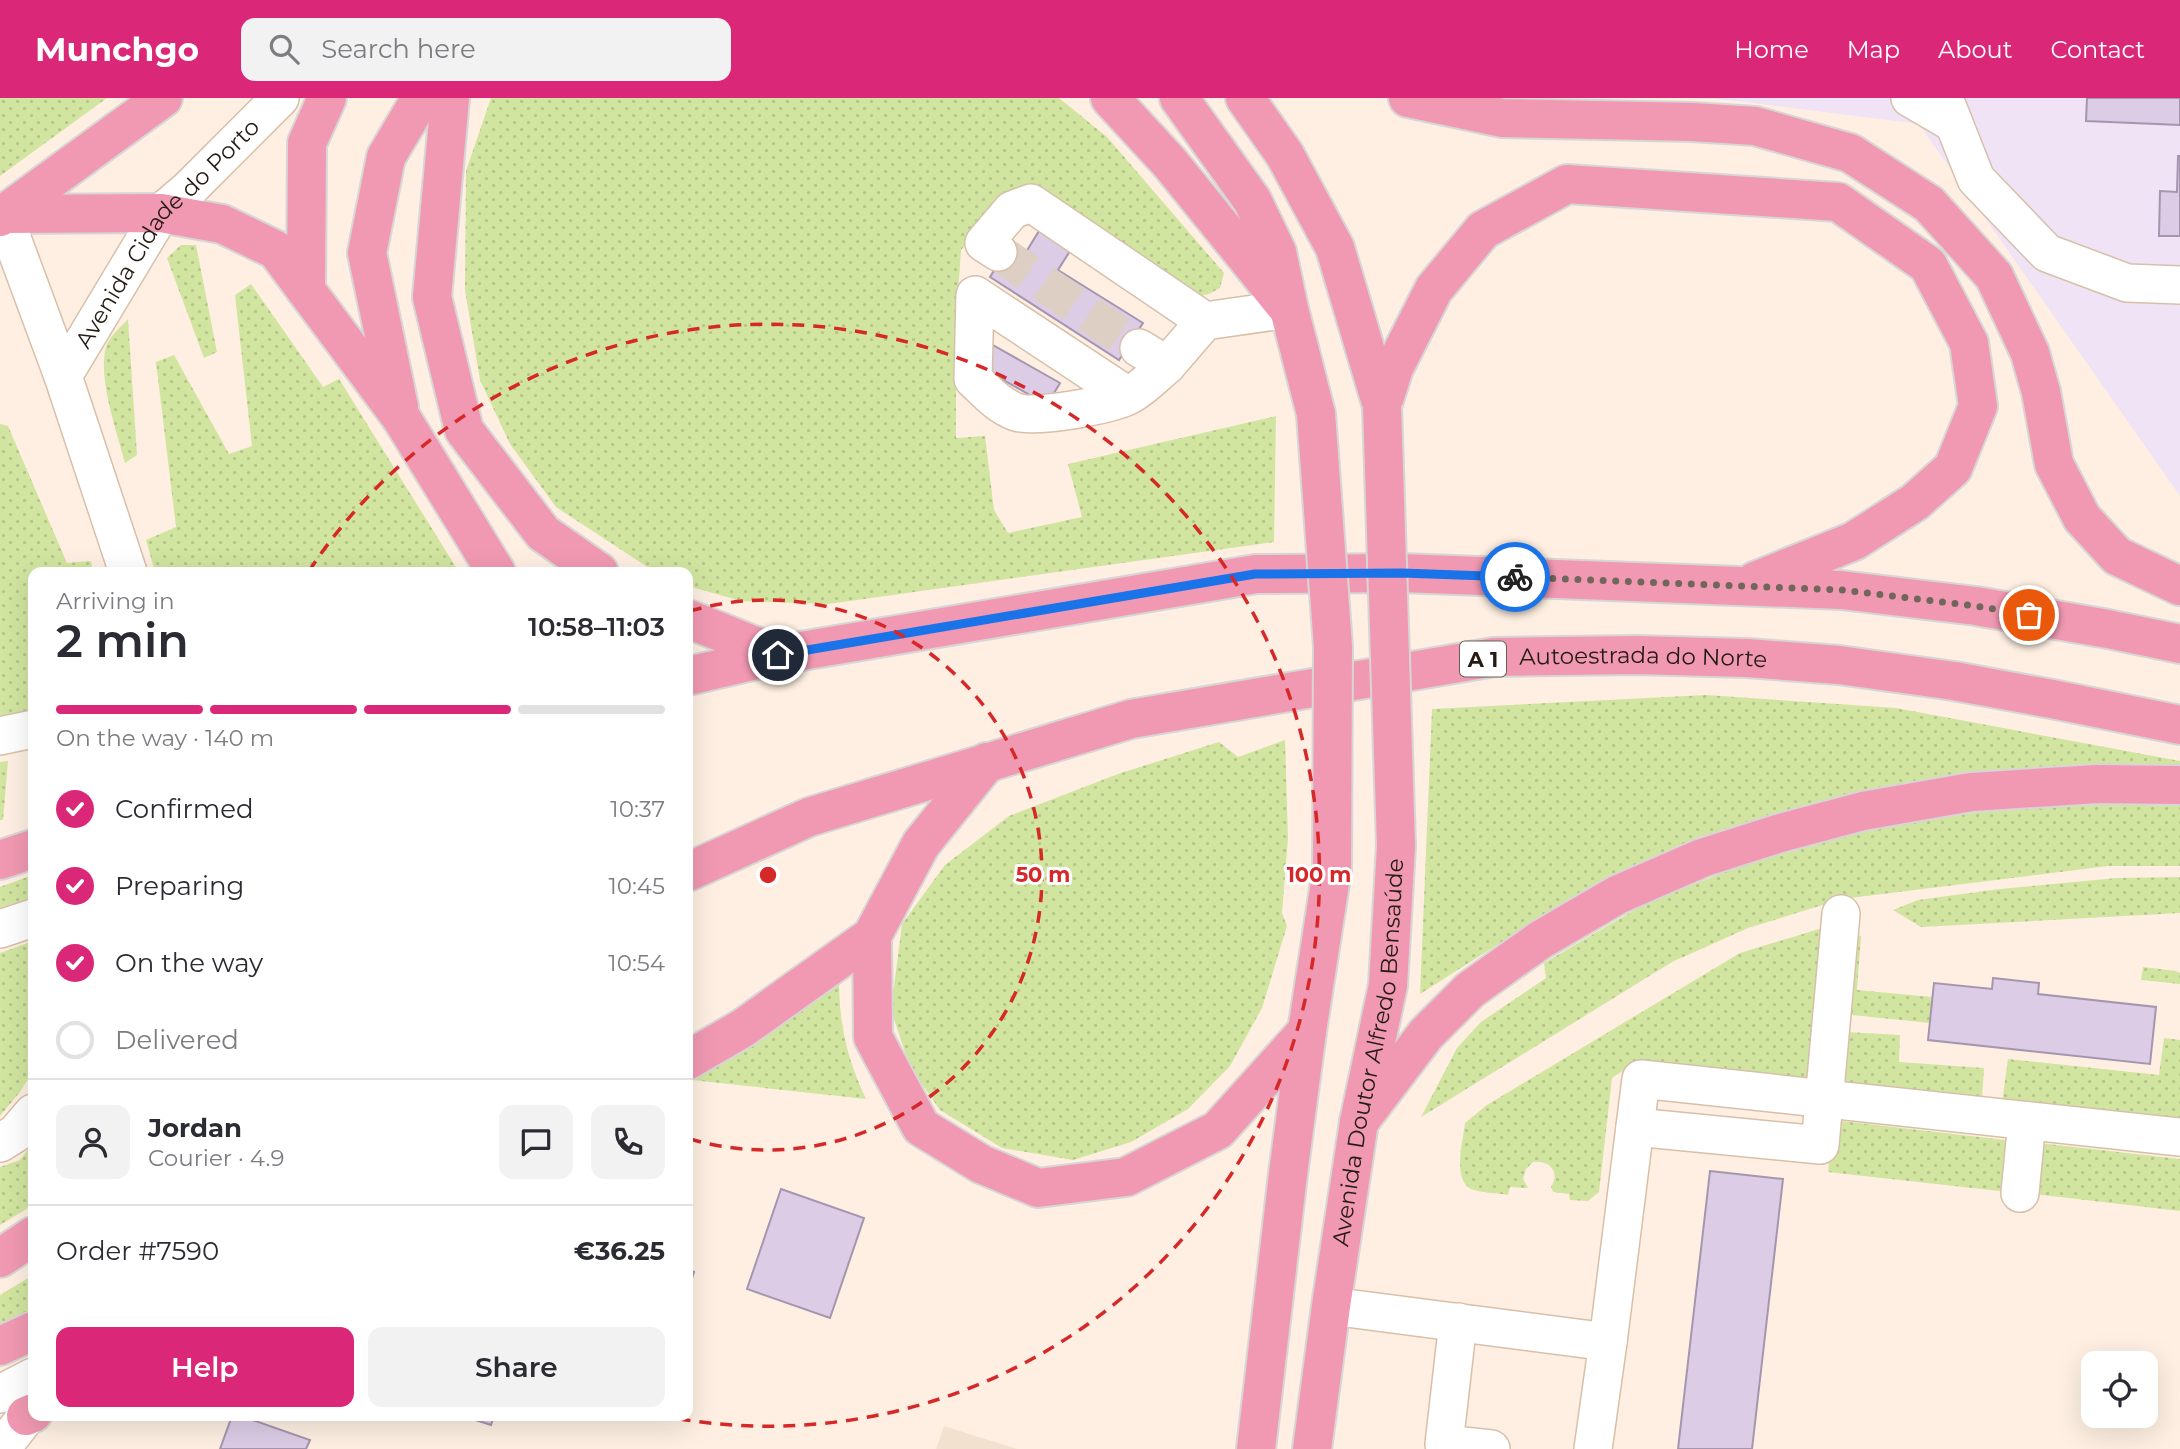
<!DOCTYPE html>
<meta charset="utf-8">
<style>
body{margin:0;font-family:Montserrat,sans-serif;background:#f2f2f3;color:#2b2b33;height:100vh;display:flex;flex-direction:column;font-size:26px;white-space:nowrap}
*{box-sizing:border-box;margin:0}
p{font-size:23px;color:#7c7c81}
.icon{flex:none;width:38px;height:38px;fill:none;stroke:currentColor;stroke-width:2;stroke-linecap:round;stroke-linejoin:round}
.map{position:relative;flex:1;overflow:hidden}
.drawer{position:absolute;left:28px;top:469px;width:665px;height:854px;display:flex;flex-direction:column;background:#fff;border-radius:14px;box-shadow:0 7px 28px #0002}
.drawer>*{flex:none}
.buttons{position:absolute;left:2081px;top:1253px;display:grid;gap:14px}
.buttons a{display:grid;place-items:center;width:77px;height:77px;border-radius:14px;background:#fff;box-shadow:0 7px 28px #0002;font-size:35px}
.pin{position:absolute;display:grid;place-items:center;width:60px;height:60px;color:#fff;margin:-30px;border:4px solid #fff;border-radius:50%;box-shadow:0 2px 7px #0007}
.courier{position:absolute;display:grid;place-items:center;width:70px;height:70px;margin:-35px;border:5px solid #1a73e8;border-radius:50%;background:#fff;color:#222;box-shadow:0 2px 9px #0007}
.headline em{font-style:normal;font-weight:600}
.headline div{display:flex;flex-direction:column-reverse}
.headline{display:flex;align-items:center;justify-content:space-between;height:119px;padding:0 28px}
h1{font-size:46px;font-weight:600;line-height:52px}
.bar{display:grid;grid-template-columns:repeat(4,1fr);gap:10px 7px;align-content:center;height:84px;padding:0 28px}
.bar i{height:9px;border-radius:5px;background:#e1e1e2}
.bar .selected{background:#db2777}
.bar p{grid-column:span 4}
.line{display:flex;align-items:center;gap:18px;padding:0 28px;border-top:2px solid #e1e1e2}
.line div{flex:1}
.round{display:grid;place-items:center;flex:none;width:74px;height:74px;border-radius:14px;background:#f2f2f3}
ol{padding:0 28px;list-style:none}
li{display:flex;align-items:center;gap:21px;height:77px}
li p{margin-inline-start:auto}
li .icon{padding:7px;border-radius:50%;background:#db2777;color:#fff;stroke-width:4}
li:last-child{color:#7c7c81}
li i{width:38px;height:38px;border:4px solid #e1e1e2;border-radius:50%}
.button{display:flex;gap:14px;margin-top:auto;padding:14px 28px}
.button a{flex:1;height:80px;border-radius:14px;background:#db2777;color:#fff;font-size:28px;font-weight:600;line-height:80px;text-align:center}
.button a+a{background:#f2f2f3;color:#2b2b33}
header{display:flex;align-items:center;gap:42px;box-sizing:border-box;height:98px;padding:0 35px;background:#db2777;color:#fff}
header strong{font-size:33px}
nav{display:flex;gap:38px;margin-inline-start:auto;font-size:24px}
.search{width:490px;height:63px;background:#f2f2f3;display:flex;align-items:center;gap:18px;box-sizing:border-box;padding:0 24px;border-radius:14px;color:#7c7c81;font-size:26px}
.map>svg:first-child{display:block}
</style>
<header>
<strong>Munchgo</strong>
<div class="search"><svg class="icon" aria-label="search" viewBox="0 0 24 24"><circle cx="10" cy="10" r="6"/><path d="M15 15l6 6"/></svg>Search here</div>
<nav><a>Home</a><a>Map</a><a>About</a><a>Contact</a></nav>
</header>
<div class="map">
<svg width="2180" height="1351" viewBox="0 0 2180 1351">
<defs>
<pattern id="grass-dots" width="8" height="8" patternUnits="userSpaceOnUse" patternTransform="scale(1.75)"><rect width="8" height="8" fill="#d1e5a0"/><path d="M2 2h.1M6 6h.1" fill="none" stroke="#b3c489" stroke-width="1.8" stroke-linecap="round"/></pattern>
</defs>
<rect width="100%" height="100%" fill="#feefe2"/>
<!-- industrial -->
<path fill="#f0e3f6" d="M1712,0H2180V398L1919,26Z"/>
<!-- education -->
<path fill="#f3e1d0" d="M944,1328L1017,1351H936Z"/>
<!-- grass -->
<g fill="url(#grass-dots)">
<path d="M0,0H107L0,78Z"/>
<path d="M491,0H1059L1107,39L1224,175L1220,190L1209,196L1194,199L1005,103L961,152L956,225V340L985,338L994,412L1008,435L1082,419L1068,366L1276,318L1274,444L828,506L741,503L688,488V474H655L556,409L510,346L480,282L465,192L466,73Z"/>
<path d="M181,147H196L217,254L204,260L167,160Z"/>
<path d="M251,186L323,289L339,281L459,474H155L146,442L176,429L156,264L174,257L229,356L252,348L235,197Z"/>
<path d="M128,221L137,357L125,365C117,335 96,275 107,246C111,237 122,228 128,221Z"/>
<path d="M0,326L8,328L67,465L91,463L93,474H33V588L29,619L0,621Z"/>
<path d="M1706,597L1896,610L2180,663V674L1743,727L1638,766L1569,801L1420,896L1432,611Z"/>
<path d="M1285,642L1288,740L1282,815L1287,828L1262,910L1230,968L1188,1011L1131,1044L1073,1062L1002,1050L940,1012L910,969L891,912L902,826L945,767L1009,718L1118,676L1219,644L1238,659Z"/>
<path d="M8,663L3,722H0V664Z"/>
<path d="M2111,706L2180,708V768H2108L1842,801L1748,830L1672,864L1421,1019L1457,950L1481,924L1546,880L1544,865L1643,807L1749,764L1863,732L1986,713Z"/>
<path d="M33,777V799L0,810V789Z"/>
<path d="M2180,779V815L1921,829L1893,812L1918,802L2000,791L2117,780Z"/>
<path d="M1832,827L1810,979L1799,988L1624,972L1612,980L1599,1094L1588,1103L1570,1102L1569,1096L1553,1094L1551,1089C1561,1074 1549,1062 1533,1064L1526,1071L1523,1081L1528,1090L1510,1089L1508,1097C1497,1095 1485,1095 1474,1092C1451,1086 1463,1043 1465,1025L1487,1007L1740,855Z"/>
<path d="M1849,836L1861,838L1857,892L1932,899L1930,925L1842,916Z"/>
<path d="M33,843V973L20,994L0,1018V855Z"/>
<path d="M2143,869L2176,873L2180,875V886L2141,882Z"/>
<path d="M839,878C839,926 846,958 866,1001L692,982L726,962Z"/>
<path d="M1846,934L1900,937L1899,964L1984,970L1982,1000L1849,991L1844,982Z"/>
<path d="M2164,940L2180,942V1025L2002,1005L2008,961L2159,977Z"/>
<path d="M1833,1022L2014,1043L2008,1094L1828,1074Z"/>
<path d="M33,1045V1107L0,1127V1069L20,1062Z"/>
<path d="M2039,1045L2180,1061V1113L2034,1096Z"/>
<path d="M33,1177V1215L0,1230V1197Z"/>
</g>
<!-- building -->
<g fill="#dccce6" stroke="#a595ae" stroke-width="2">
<path d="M2087,0H2180V27L2086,23Z"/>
<path d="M2178,58H2180V138H2159L2160,93L2177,94Z"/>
<path d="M1039,133L1070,153L1058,172L1143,225L1119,262L990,179L1012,144L1026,154Z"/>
<path d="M991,246L1060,285L1047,307L979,268Z"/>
<path d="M1993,880L2039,885L2038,896L2156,909L2150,966L1928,942L1934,885L1992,891Z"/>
<path d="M1710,1073L1783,1081L1752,1351H1678Z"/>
<path d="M781,1091L864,1120L830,1220L747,1191Z"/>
<path d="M688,1172L694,1174L688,1193Z"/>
<path d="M232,1318H241L310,1342L306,1351H220Z"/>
<path d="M463,1318H494L491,1327Z"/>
</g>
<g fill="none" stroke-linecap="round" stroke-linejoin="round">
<!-- minor-tunnel -->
<path stroke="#ddcfc3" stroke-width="37" stroke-dasharray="37 18" stroke-linecap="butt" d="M998,154L1139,250"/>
<!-- minor casing -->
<g stroke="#d7c0aa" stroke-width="40">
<g id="minor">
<path d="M1910,0L1953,25"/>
<path d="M1944,0L1976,81L2047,155L2127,185L2180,187"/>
<path d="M3,116L63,278L128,474"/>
<path d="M998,154L984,145L1012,112L1031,105L1205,223"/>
<path d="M1139,250L1167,267L1205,223L1289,211"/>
<path id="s1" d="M63,278L161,115L189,91L280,0"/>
<path d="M1128,298L975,197L973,281C987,294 998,307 1016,314C1035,321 1109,307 1128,298C1142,291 1155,277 1167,267"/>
<path d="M0,638L33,631"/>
<path d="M0,831L33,820"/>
<path d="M1635,1029L1820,1047L1841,816"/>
<path d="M0,1045L16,1035L33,1015"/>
<path d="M2020,1095L2027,1023"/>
<path d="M1331,1208L1608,1244L1593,1351"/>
<path d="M1458,1224L1444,1346L1491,1351"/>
<path d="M1608,1244L1641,981L2180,1039"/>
<path d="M0,1296L33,1279"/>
<path d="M1,1351L33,1310"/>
</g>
</g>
<!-- highway casing -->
<g stroke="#d8d6d5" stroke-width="42">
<g id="highway">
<path d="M450,0L432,199L464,332L543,435L599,474"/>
<path d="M1110,0L1170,65L1285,207"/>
<path d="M1179,0L1252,102L1277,154L1289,211L1316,316"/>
<path d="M1245,0L1285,57L1335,150L1382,308"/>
<path d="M1408,0L1502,20L1693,24L1755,28L1850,55L1929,106L1994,178L2030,255L2041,294L2054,366L2082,420L2117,458L2180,488"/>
<path d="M3,116L161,115L222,126L276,152L402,321L496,474"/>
<path d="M0,119L163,0"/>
<path d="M306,192L307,45L327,0"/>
<path d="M1382,308L1394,270L1434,191L1483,132L1567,86L1838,104L1928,167L1969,245L1978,308L1953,370L1915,404L1854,443L1755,483"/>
<path d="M399,309L367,155L386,59L421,0"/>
<path d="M688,521L778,557"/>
<path d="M688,578L778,557L1256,476L1402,475L1841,492L1976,508L2108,531L2180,546"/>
<path d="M0,762L33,751"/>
<path id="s2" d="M688,774L809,719L1131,621L1494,559L1636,557L1747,560L1839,567L1954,583L2052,601L2180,627"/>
<path d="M872,838L873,939L921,1029L981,1066L1038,1090L1126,1079L1218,1032L1307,933"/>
<path d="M688,962L743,930L872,838L921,746L987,664"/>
<path d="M1359,1024L1426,936L1470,892L1540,842L1617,797L1702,760L1777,736L1863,713L1971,694L2097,686L2180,687"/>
<path d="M0,1160L33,1138"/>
<path d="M0,1248L33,1233"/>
<path d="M26,1318L33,1315"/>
<path d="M1256,1351L1288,1076L1307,933L1332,772"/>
<path id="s3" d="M1312,1351L1331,1208L1359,1024L1388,887L1396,748"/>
</g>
</g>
<!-- minor -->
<use href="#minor" stroke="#fff" stroke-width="37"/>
<!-- highway -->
<use href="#highway" stroke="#f199b2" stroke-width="38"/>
<!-- highway-bridge casing -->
<g stroke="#d8d6d5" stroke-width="42" stroke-linecap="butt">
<g id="highway-bridge">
<path d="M1382,308L1396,748"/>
<path d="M1316,316L1333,549L1332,772"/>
</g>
</g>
<!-- highway-bridge -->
<use href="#highway-bridge" stroke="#f199b2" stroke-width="38"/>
</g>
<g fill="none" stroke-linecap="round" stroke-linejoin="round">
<!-- done -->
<path stroke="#71665c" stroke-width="7" stroke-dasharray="0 12.6" d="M1515,479L1842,492L1976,508L2029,517"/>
<!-- route -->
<path stroke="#1a73e8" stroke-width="9" d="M778,557L1255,476L1402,475L1515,479"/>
</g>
<!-- distance rings -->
<g fill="none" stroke="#d62828" stroke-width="3.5" stroke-dasharray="12 9">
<path d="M690 513A275 275 0 1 1 690 1041"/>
<path d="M309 473A551 551 0 1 1 663 1318"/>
</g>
<g text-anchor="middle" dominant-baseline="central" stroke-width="6" stroke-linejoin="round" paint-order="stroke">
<!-- shield labels -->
<rect fill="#fff" stroke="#66605a" stroke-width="2" x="1460" y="543.5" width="46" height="35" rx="5"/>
<g font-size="21" font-weight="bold" fill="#251c14">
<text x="1483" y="561">A 1</text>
</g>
<!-- street labels -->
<g font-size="23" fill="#251c14" stroke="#fff">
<text stroke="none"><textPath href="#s1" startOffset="178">Avenida Cidade do Porto</textPath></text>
<text stroke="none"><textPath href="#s2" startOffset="987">Autoestrada do Norte</textPath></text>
<text stroke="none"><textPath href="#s3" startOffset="401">Avenida Doutor Alfredo Bensaúde</textPath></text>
</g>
</g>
<circle cx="768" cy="777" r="10" fill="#d62828" stroke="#fff" stroke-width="3.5"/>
<g font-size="21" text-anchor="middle" font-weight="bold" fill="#d62828" stroke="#fff" stroke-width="6" stroke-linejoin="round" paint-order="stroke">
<text x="1043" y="784">50 m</text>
<text x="1319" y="784">100 m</text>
</g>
</svg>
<div class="buttons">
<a><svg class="icon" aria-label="locate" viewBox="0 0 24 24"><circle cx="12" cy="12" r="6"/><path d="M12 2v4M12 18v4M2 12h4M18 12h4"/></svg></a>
</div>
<div class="pin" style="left:2029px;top:517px;background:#ea580c"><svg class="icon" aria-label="bag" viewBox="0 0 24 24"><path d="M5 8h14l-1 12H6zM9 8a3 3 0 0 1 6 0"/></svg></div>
<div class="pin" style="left:778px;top:557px;background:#1f2937"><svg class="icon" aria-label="home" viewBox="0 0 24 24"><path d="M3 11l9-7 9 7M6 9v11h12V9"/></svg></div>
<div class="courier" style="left:1515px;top:479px"><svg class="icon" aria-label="bike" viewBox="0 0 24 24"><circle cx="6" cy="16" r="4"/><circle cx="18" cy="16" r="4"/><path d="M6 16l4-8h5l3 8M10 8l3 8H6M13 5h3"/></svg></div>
<section class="drawer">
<div class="headline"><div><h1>2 min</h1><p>Arriving in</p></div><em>10:58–11:03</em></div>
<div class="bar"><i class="selected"></i><i class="selected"></i><i class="selected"></i><i></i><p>On the way · 140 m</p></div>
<ol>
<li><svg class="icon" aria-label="check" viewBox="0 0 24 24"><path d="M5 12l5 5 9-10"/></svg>Confirmed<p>10:37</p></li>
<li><svg class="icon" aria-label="check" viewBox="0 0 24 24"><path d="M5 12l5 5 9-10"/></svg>Preparing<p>10:45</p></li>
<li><svg class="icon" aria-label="check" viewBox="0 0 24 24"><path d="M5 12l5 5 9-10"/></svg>On the way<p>10:54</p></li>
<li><i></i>Delivered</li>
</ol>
<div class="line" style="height:126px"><a class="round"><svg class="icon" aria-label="person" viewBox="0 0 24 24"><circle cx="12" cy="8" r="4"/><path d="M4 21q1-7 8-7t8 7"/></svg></a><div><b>Jordan</b><p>Courier · 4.9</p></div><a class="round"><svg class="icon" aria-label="chat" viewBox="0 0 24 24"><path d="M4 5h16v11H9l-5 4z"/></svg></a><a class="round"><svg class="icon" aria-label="phone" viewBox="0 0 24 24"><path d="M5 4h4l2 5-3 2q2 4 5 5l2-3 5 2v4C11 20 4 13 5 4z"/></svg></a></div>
<div class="line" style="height:91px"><div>Order #7590</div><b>€36.25</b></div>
<div class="button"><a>Help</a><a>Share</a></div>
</section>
</div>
